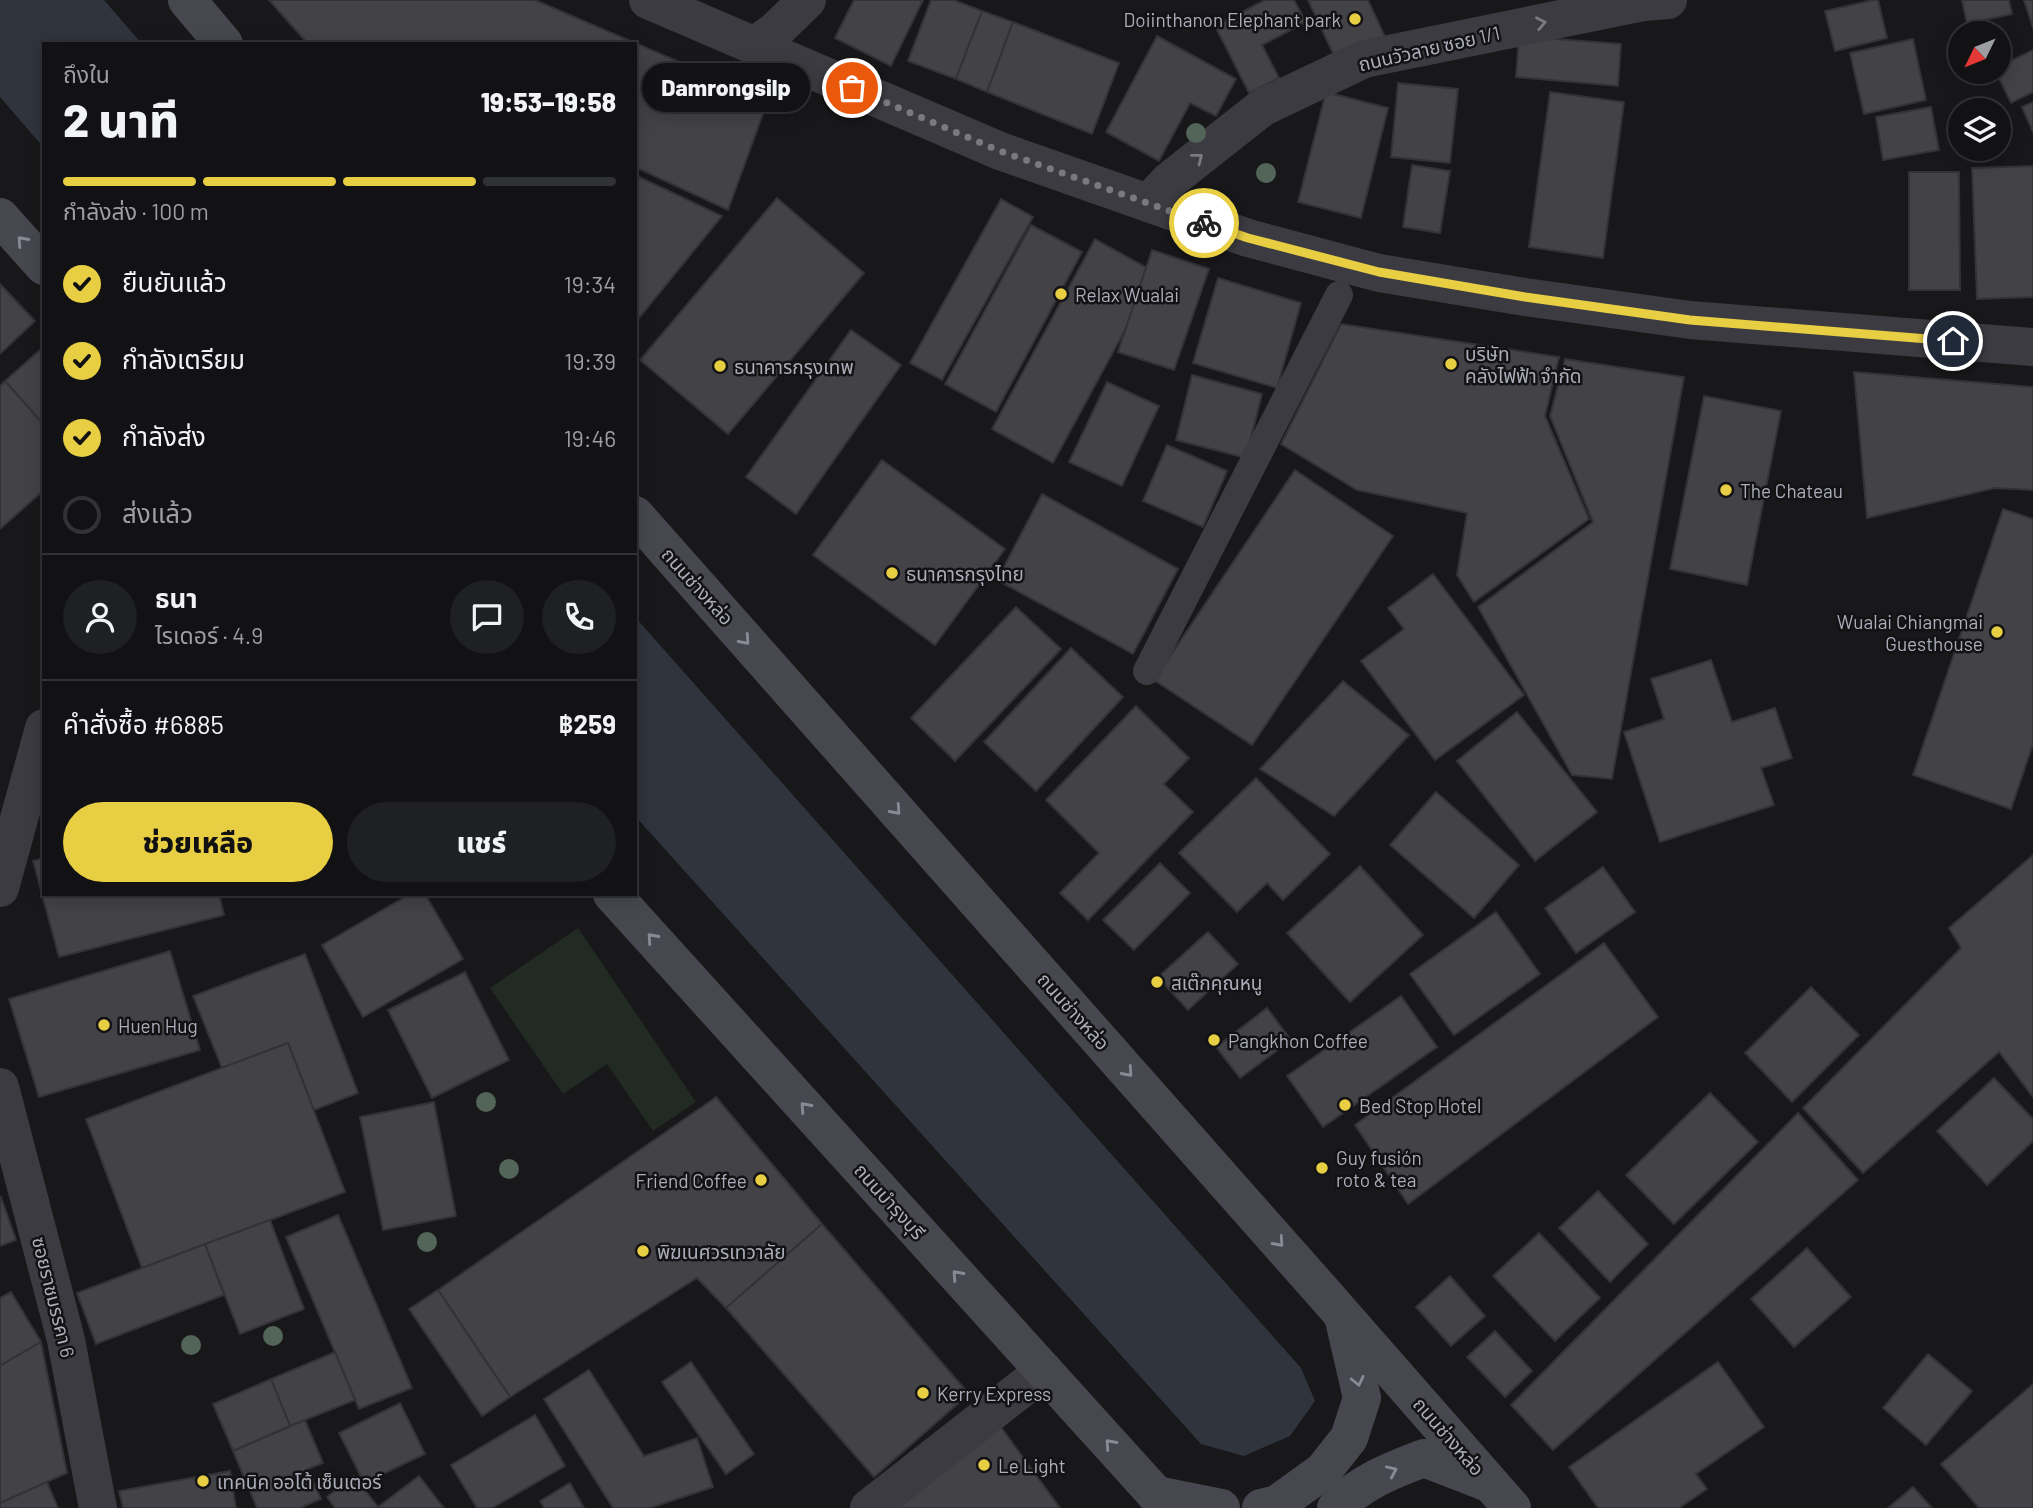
<!DOCTYPE html>
<html lang="th">
<meta charset="utf-8">
<style>
body{margin:0;font-family:Barlow,"Noto Sans Thai",sans-serif;background:#1f2022;color:#f1f3f6;height:100vh;display:flex;flex-direction:column;font-size:26px;white-space:nowrap}
*{box-sizing:border-box;margin:0}
p{font-size:23px;color:#9c9ea0}
.icon{flex:none;width:38px;height:38px;fill:none;stroke:currentColor;stroke-width:2;stroke-linecap:round;stroke-linejoin:round}
.map{position:relative;flex:1;overflow:hidden}
.side{position:absolute;left:42px;top:42px;width:595px;height:854px;display:flex;flex-direction:column;background:#121214;border-radius:0px;box-shadow:0 4px 18px #0003,0 0 0 2px #313234}
.side>*{flex:none}
.needle{width:46px;rotate:227deg}
.controls{position:absolute;left:1948px;top:21px;display:grid;gap:14px}
.controls a{display:grid;place-items:center;width:63px;height:63px;border-radius:50%;background:#121214;box-shadow:0 4px 18px #0003,0 0 0 2px #313234;font-size:35px}
.pin{position:absolute;display:grid;place-items:center;width:60px;height:60px;color:#fff;margin:-30px;border:4px solid #fff;border-radius:50%;box-shadow:0 2px 7px #0007}
.courier{position:absolute;display:grid;place-items:center;width:70px;height:70px;margin:-35px;border:5px solid #e7ce43;border-radius:50%;background:#fff;color:#222;box-shadow:0 2px 9px #0007}
.bubble{position:absolute;height:49px;border-radius:24px;background:#121214;box-shadow:0 4px 18px #0003,0 0 0 2px #313234;font-size:23px;font-weight:800;line-height:49px;text-align:center}
.headline em{font-style:normal;font-weight:800}
.headline div{display:flex;flex-direction:column-reverse}
.headline{display:flex;align-items:center;justify-content:space-between;height:119px;padding:0 21px}
h1{font-size:46px;font-weight:800;line-height:52px}
.bar{display:grid;grid-template-columns:repeat(4,1fr);gap:10px 7px;align-content:center;height:84px;padding:0 21px}
.bar i{height:9px;border-radius:5px;background:#313234}
.bar .active{background:#e7ce43}
.bar p{grid-column:span 4}
.line{display:flex;align-items:center;gap:18px;padding:0 21px;border-top:2px solid #313234}
.line div{flex:1}
.round{display:grid;place-items:center;flex:none;width:74px;height:74px;border-radius:37px;background:#1f2022}
ol{padding:0 21px;list-style:none}
li{display:flex;align-items:center;gap:21px;height:77px}
li p{margin-inline-start:auto}
li .icon{padding:7px;border-radius:50%;background:#e7ce43;color:#111;stroke-width:4}
li:last-child{color:#9c9ea0}
li i{width:38px;height:38px;border:4px solid #313234;border-radius:50%}
.button{display:flex;gap:14px;margin-top:auto;padding:14px 21px}
.button a{flex:1;height:80px;border-radius:42px;background:#e7ce43;color:#111;font-size:28px;font-weight:800;line-height:80px;text-align:center}
.button a+a{background:#1f2022;color:#f1f3f6}
.map>svg:first-child{display:block}
</style>
<div class="map">
<svg width="2033" height="1508" viewBox="0 0 2033 1508">
<rect width="100%" height="100%" fill="#18181a"/>
<!-- green -->
<path fill="#222a24" d="M578,928L696,1102L653,1131L607,1064L563,1094L490,988Z"/>
<!-- water -->
<g fill="#2f343d">
<path d="M0,0H104L142,44H44V148L0,97Z"/>
<path d="M635,617L1301,1368L1315,1401L1290,1436L1244,1456L1201,1444L635,816Z"/>
</g>
<!-- building -->
<g fill="#434247" stroke="#333236" stroke-width="2">
<path d="M269,0H535L768,100L728,210L635,167V44H308Z"/>
<path d="M854,0H923L891,66L835,38Z"/>
<path d="M931,0H954L982,11L956,79L908,61Z"/>
<path d="M1265,0H1294L1306,22L1262,45L1279,78L1249,93L1215,26Z"/>
<path d="M1308,0H1368L1386,39L1337,62Z"/>
<path d="M1873,0H1878L1887,38L1835,51L1825,11Z"/>
<path d="M1962,0H2009L2012,14L1967,24Z"/>
<path d="M2024,0H2033V28Z"/>
<path d="M982,11L1013,22L987,92L956,79Z"/>
<path d="M1013,22L1119,63L1092,134L987,92Z"/>
<path d="M1157,36L1236,79L1216,116L1190,103L1159,161L1106,132Z"/>
<path d="M1519,36L1621,44L1618,86L1516,77Z"/>
<path d="M1913,39L1926,100L1864,114L1850,53Z"/>
<path d="M2033,50V92L2011,103L1996,72H1998V67Z"/>
<path d="M1398,83L1458,89L1450,163L1391,157Z"/>
<path d="M1326,92L1388,108L1361,218L1298,202Z"/>
<path d="M1550,92L1624,102L1603,258L1529,247Z"/>
<path d="M2033,102V132L2022,107Z"/>
<path d="M1931,107L1939,150L1883,160L1876,117Z"/>
<path d="M1412,165L1450,171L1440,233L1403,227Z"/>
<path d="M2033,166V297L1977,299L1972,168Z"/>
<path d="M1909,172H1959L1960,290H1909Z"/>
<path d="M635,175L722,216L635,323Z"/>
<path d="M777,198L864,273L728,434L640,360Z"/>
<path d="M1001,199L1033,217L942,380L910,363Z"/>
<path d="M1031,225L1082,252L996,412L945,384Z"/>
<path d="M1095,239L1156,273L1053,463L992,429Z"/>
<path d="M1152,250L1209,269L1174,370L1118,352Z"/>
<path d="M1218,278L1301,303L1277,388L1193,363Z"/>
<path d="M0,284L35,321L0,354Z"/>
<path d="M1341,324L1559,357L1545,416L1589,519L1474,602L1457,575L1467,513L1357,490L1281,444Z"/>
<path d="M851,330L901,365L796,514L746,477Z"/>
<path d="M41,349L44,351V425L5,381Z"/>
<path d="M1565,359L1684,377L1612,779L1572,775L1478,607L1593,522L1550,416Z"/>
<path d="M1854,372L2033,387V490L1995,488L1867,518Z"/>
<path d="M1192,375L1262,394L1246,458L1176,440Z"/>
<path d="M5,381L44,425V490L0,529V386Z"/>
<path d="M1107,382L1159,406L1122,486L1069,462Z"/>
<path d="M1704,396L1781,411L1747,585L1670,569Z"/>
<path d="M1167,445L1227,471L1203,527L1143,501Z"/>
<path d="M882,460L1005,549L935,645L813,555Z"/>
<path d="M1295,470L1393,536L1252,745L1154,680Z"/>
<path d="M1042,494L1178,569L1133,654L997,580Z"/>
<path d="M2003,509L2033,519V744L2011,809L1913,775Z"/>
<path d="M1433,574L1524,695L1435,760L1361,661L1404,629L1388,608Z"/>
<path d="M1016,607L1061,649L955,761L911,718Z"/>
<path d="M1071,648L1123,697L1036,791L984,742Z"/>
<path d="M1711,660L1732,722L1775,708L1792,758L1761,768L1774,805L1660,842L1624,732L1664,719L1651,679Z"/>
<path d="M1343,681L1409,735L1334,816L1260,769Z"/>
<path d="M1136,706L1189,758L1164,784L1193,812L1088,920L1060,893L1099,853L1046,800Z"/>
<path d="M1517,712L1597,812L1535,861L1457,761Z"/>
<path d="M1256,778L1330,854L1283,900L1267,883L1237,912L1179,853Z"/>
<path d="M1436,792L1519,865L1474,918L1390,845Z"/>
<path d="M2033,855V1097L1999,1052L1863,1173L1803,1108L1961,948L1949,928Z"/>
<path d="M44,858V894H219L224,915L59,957L33,861Z"/>
<path d="M1160,863L1190,893L1134,950L1103,920Z"/>
<path d="M1360,866L1423,935L1350,1002L1287,933Z"/>
<path d="M1603,867L1635,912L1576,953L1545,908Z"/>
<path d="M410,894H425L463,959L363,1017L322,945Z"/>
<path d="M1496,912L1540,974L1454,1035L1410,974Z"/>
<path d="M1208,932L1238,964L1188,1010L1158,977Z"/>
<path d="M1604,943L1658,1017L1408,1204L1355,1125Z"/>
<path d="M170,951L200,1050L39,1097L9,999Z"/>
<path d="M305,954L358,1093L314,1110L288,1043L222,1068L193,996Z"/>
<path d="M465,972L509,1060L432,1098L388,1010Z"/>
<path d="M1811,987L1859,1035L1792,1102L1745,1053Z"/>
<path d="M1401,996L1437,1047L1323,1127L1287,1076Z"/>
<path d="M1267,1008L1291,1040L1240,1078L1216,1047Z"/>
<path d="M288,1043L345,1192L142,1268L86,1119Z"/>
<path d="M1994,1078L2033,1119V1141L1987,1185L1937,1131Z"/>
<path d="M1710,1093L1758,1142L1674,1224L1626,1175Z"/>
<path d="M716,1097L822,1224L726,1308L697,1278L510,1397L438,1290Z"/>
<path d="M434,1102L456,1216L383,1230L360,1117Z"/>
<path d="M1798,1113L1858,1180L1553,1450L1511,1405Z"/>
<path d="M1598,1191L1648,1244L1610,1282L1559,1228Z"/>
<path d="M1,1197L16,1240L0,1246V1198Z"/>
<path d="M338,1215L412,1388L359,1409L286,1237Z"/>
<path d="M270,1220L304,1309L240,1334L205,1244Z"/>
<path d="M822,1224L969,1394L874,1477L726,1308Z"/>
<path d="M1539,1233L1600,1298L1555,1341L1493,1276Z"/>
<path d="M205,1244L224,1295L96,1344L77,1293Z"/>
<path d="M1807,1248L1851,1297L1794,1347L1751,1299Z"/>
<path d="M1450,1276L1485,1316L1451,1346L1416,1307Z"/>
<path d="M438,1290L510,1397L482,1416L409,1309Z"/>
<path d="M11,1292L41,1342L0,1366V1298Z"/>
<path d="M1495,1331L1532,1371L1505,1397L1467,1357Z"/>
<path d="M41,1342L67,1473L0,1503V1366Z"/>
<path d="M335,1352L355,1400L290,1426L271,1379Z"/>
<path d="M1928,1354L1972,1391L1926,1445L1883,1408Z"/>
<path d="M691,1362L754,1454L726,1474L662,1382Z"/>
<path d="M1718,1362L1764,1427L1696,1474L1707,1489L1679,1508H1598L1569,1467Z"/>
<path d="M589,1370L644,1456L697,1438L713,1487L650,1508H613L544,1399Z"/>
<path d="M271,1379L290,1426L233,1451L213,1404Z"/>
<path d="M2033,1384V1508H1979L1941,1464Z"/>
<path d="M400,1403L425,1454L364,1483L339,1433Z"/>
<path d="M535,1415L565,1466L492,1508H477L451,1465Z"/>
<path d="M305,1420L323,1463L308,1469L321,1499L300,1508H257L233,1451Z"/>
<path d="M998,1423L1060,1508H880Z"/>
<path d="M230,1471L236,1508H123L119,1491Z"/>
<path d="M354,1476L378,1507V1508H335L327,1497Z"/>
<path d="M419,1476L444,1508H378V1507Z"/>
<path d="M47,1482L58,1508H0V1503Z"/>
<path d="M570,1483L584,1508H544L540,1501Z"/>
<path d="M1913,1487L1932,1508H1888Z"/>
</g>
<g fill="none" stroke-linecap="round" stroke-linejoin="round">
<!-- service -->
<path stroke="#3b3b41" stroke-width="28" d="M1147,671L1339,295"/>
<!-- minor -->
<g stroke="#3b3b41" stroke-width="38">
<path d="M754,46L775,31L807,0"/>
<path d="M1148,203L1169,181L1263,107L1364,59L1644,2L1668,0"/>
<path d="M0,888L44,728"/>
<path d="M0,1087L66,1340L98,1508"/>
<path d="M869,1508L1044,1371"/>
</g>
<!-- tertiary -->
<path stroke="#3b3b41" stroke-width="38" d="M648,0L1000,151L1248,238L1379,273L1525,297L1690,320L2033,347"/>
<!-- secondary -->
<g stroke="#47484f" stroke-width="38">
<path d="M187,0L224,44"/>
<path d="M0,217L44,266"/>
<path d="M635,515L1327,1297L1512,1508"/>
<path d="M612,894L1168,1508"/>
<path d="M1156,1495L1221,1508"/>
<path d="M1261,1508L1277,1504L1323,1471L1349,1438L1362,1398L1344,1320"/>
<path d="M1336,1508C1359,1483 1392,1470 1424,1458L1486,1482"/>
</g>
</g>
<!-- trees -->
<g fill="#536458">
<circle cx="1196" cy="133" r="10"/>
<circle cx="1266" cy="173" r="10"/>
<circle cx="486" cy="1102" r="10"/>
<circle cx="509" cy="1169" r="10"/>
<circle cx="427" cy="1242" r="10"/>
<circle cx="273" cy="1336" r="10"/>
<circle cx="191" cy="1345" r="10"/>
</g>
<!-- one-way arrows -->
<defs><path id="oneway-chevron" d="M-2-3.5L2.5 0L-2 3.5" fill="none" stroke-width="1.6" stroke-linecap="round" stroke-linejoin="round" transform="scale(1.75)"/></defs>
<g stroke="#797a83">
<use href="#oneway-chevron" transform="translate(1541 23) rotate(-11)"/>
<use href="#oneway-chevron" transform="translate(1198 158) rotate(-38)"/>
</g>
<g stroke="#888a94">
<use href="#oneway-chevron" transform="translate(22 241) rotate(-132)"/>
<use href="#oneway-chevron" transform="translate(745 640) rotate(48)"/>
<use href="#oneway-chevron" transform="translate(896 810) rotate(48)"/>
<use href="#oneway-chevron" transform="translate(652 938) rotate(-132)"/>
<use href="#oneway-chevron" transform="translate(1128 1072) rotate(48)"/>
<use href="#oneway-chevron" transform="translate(805 1107) rotate(-132)"/>
<use href="#oneway-chevron" transform="translate(1279 1242) rotate(48)"/>
<use href="#oneway-chevron" transform="translate(957 1275) rotate(-132)"/>
<use href="#oneway-chevron" transform="translate(1358 1381) rotate(77)"/>
<use href="#oneway-chevron" transform="translate(1110 1444) rotate(-132)"/>
<use href="#oneway-chevron" transform="translate(1392 1471) rotate(-24)"/>
</g>
<g fill="none" stroke-linecap="round" stroke-linejoin="round">
<!-- done -->
<path stroke="#787981" stroke-width="7" stroke-dasharray="0 12.6" d="M852,88L1000,151L1204,223"/>
<!-- route -->
<path stroke="#e7ce43" stroke-width="9" d="M1204,223L1248,238L1379,272L1525,297L1690,320L1953,341"/>
</g>
<!-- markers -->
<g fill="#e7ce43" stroke="#131315" stroke-width="2.5">
<circle cx="1355" cy="19" r="7"/>
<circle cx="1061" cy="294" r="7"/>
<circle cx="1451" cy="364" r="7"/>
<circle cx="720" cy="366" r="7"/>
<circle cx="1726" cy="490" r="7"/>
<circle cx="892" cy="573" r="7"/>
<circle cx="1997" cy="632" r="7"/>
<circle cx="1157" cy="982" r="7"/>
<circle cx="104" cy="1025" r="7"/>
<circle cx="1214" cy="1040" r="7"/>
<circle cx="1345" cy="1105" r="7"/>
<circle cx="1322" cy="1168" r="7"/>
<circle cx="761" cy="1180" r="7"/>
<circle cx="643" cy="1251" r="7"/>
<circle cx="923" cy="1393" r="7"/>
<circle cx="984" cy="1465" r="7"/>
<circle cx="203" cy="1481" r="7"/>
</g>
<g text-anchor="middle" dominant-baseline="central" stroke-width="5" stroke-linejoin="round" paint-order="stroke">
<!-- poi labels -->
<g font-size="19" fill="#abadb9" stroke="#131315" text-anchor="start">
<text x="1341" y="19" text-anchor="end">Doiinthanon Elephant park</text>
<text x="1075" y="294">Relax Wualai</text>
<text x="1465" y="353">บริษัท<tspan x="1465" dy="22">คลังไฟฟ้า จำกัด</tspan></text>
<text x="734" y="366">ธนาคารกรุงเทพ</text>
<text x="1740" y="490">The Chateau</text>
<text x="906" y="573">ธนาคารกรุงไทย</text>
<text x="1983" y="621" text-anchor="end">Wualai Chiangmai<tspan x="1983" dy="22">Guesthouse</tspan></text>
<text x="1171" y="982">สเต๊กคุณหนู</text>
<text x="118" y="1025">Huen Hug</text>
<text x="1228" y="1040">Pangkhon Coffee</text>
<text x="1359" y="1105">Bed Stop Hotel</text>
<text x="1336" y="1157">Guy fusión<tspan x="1336" dy="22">roto &amp; tea</tspan></text>
<text x="747" y="1180" text-anchor="end">Friend Coffee</text>
<text x="657" y="1251">พิฆเนศวรเทวาลัย</text>
<text x="937" y="1393">Kerry Express</text>
<text x="998" y="1465">Le Light</text>
<text x="217" y="1481">เทคนิค ออโต้ เซ็นเตอร์</text>
</g>
<!-- street labels -->
<g font-size="19" fill="#abadb9" stroke="#131315">
<text transform="translate(1429 48) rotate(-13)">ถนนวัวลาย ซอย 1/1</text>
<text transform="translate(698 586) rotate(48)">ถนนช่างหล่อ</text>
<text transform="translate(1074 1011) rotate(48)">ถนนช่างหล่อ</text>
<text transform="translate(890 1201) rotate(48)">ถนนบำรุงบุรี</text>
<text transform="translate(54 1297) rotate(76)">ซอยราชมรรคา 6</text>
<text transform="translate(1449 1436) rotate(49)">ถนนช่างหล่อ</text>
</g>
</g>
</svg>
<div class="controls">
<a><svg class="needle" viewBox="-14 -14 28 28"><path d="M0-13l5 13h-10z" fill="#e53935"/><path d="M0 13l5-13h-10z" fill="#9c9ea0"/></svg></a>
<a><svg class="icon" aria-label="layers" viewBox="0 0 24 24"><path d="M12 4l9 5-9 5-9-5zM3 14l9 5 9-5"/></svg></a>
</div>
<div class="pin" style="left:852px;top:88px;background:#ea580c"><svg class="icon" aria-label="bag" viewBox="0 0 24 24"><path d="M5 8h14l-1 12H6zM9 8a3 3 0 0 1 6 0"/></svg></div>
<div class="pin" style="left:1953px;top:341px;background:#1f2937"><svg class="icon" aria-label="home" viewBox="0 0 24 24"><path d="M3 11l9-7 9 7M6 9v11h12V9"/></svg></div>
<div class="courier" style="left:1204px;top:223px"><svg class="icon" aria-label="bike" viewBox="0 0 24 24"><circle cx="6" cy="16" r="4"/><circle cx="18" cy="16" r="4"/><path d="M6 16l4-8h5l3 8M10 8l3 8H6M13 5h3"/></svg></div>
<div class="bubble" style="left:642px;top:63px;width:168px">Damrongsilp</div>
<section class="side">
<div class="headline"><div><h1>2 นาที</h1><p>ถึงใน</p></div><em>19:53–19:58</em></div>
<div class="bar"><i class="active"></i><i class="active"></i><i class="active"></i><i></i><p>กำลังส่ง · 100 m</p></div>
<ol>
<li><svg class="icon" aria-label="check" viewBox="0 0 24 24"><path d="M5 12l5 5 9-10"/></svg>ยืนยันแล้ว<p>19:34</p></li>
<li><svg class="icon" aria-label="check" viewBox="0 0 24 24"><path d="M5 12l5 5 9-10"/></svg>กำลังเตรียม<p>19:39</p></li>
<li><svg class="icon" aria-label="check" viewBox="0 0 24 24"><path d="M5 12l5 5 9-10"/></svg>กำลังส่ง<p>19:46</p></li>
<li><i></i>ส่งแล้ว</li>
</ol>
<div class="line" style="height:126px"><a class="round"><svg class="icon" aria-label="person" viewBox="0 0 24 24"><circle cx="12" cy="8" r="4"/><path d="M4 21q1-7 8-7t8 7"/></svg></a><div><b>ธนา</b><p>ไรเดอร์ · 4.9</p></div><a class="round"><svg class="icon" aria-label="chat" viewBox="0 0 24 24"><path d="M4 5h16v11H9l-5 4z"/></svg></a><a class="round"><svg class="icon" aria-label="phone" viewBox="0 0 24 24"><path d="M5 4h4l2 5-3 2q2 4 5 5l2-3 5 2v4C11 20 4 13 5 4z"/></svg></a></div>
<div class="line" style="height:91px"><div>คำสั่งซื้อ #6885</div><b>฿259</b></div>
<div class="button"><a>ช่วยเหลือ</a><a>แชร์</a></div>
</section>
</div>
